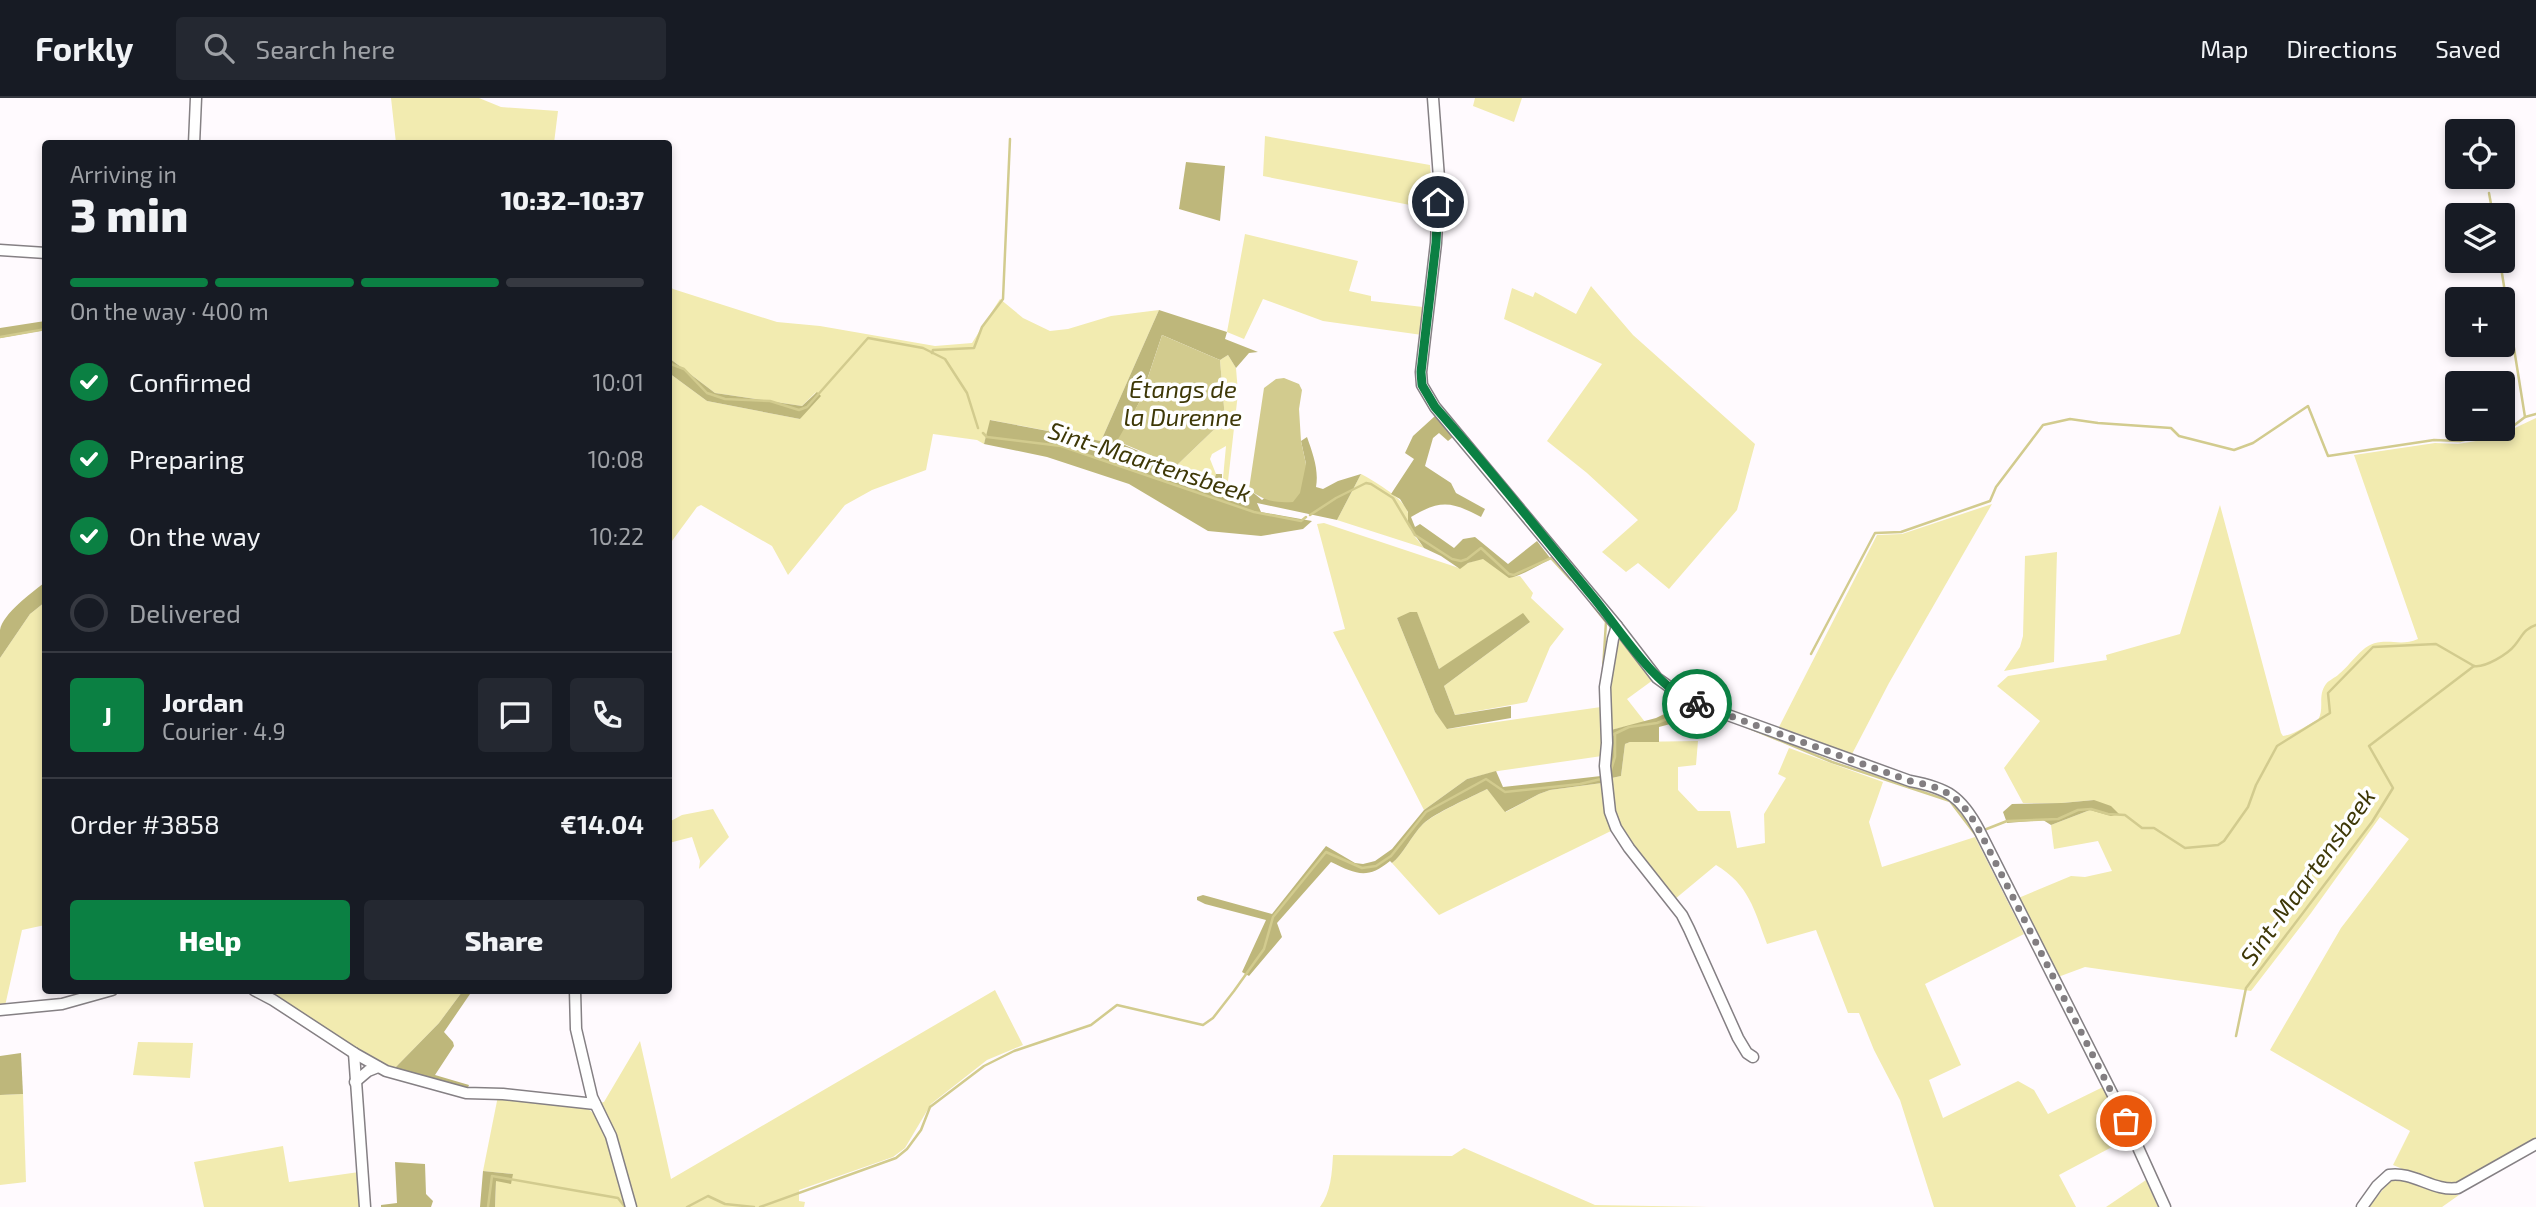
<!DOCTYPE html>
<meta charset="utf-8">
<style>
body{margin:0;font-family:"Exo 2",sans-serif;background:#242831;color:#f1f3f6;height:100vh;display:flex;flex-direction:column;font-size:26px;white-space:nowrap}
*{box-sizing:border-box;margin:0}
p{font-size:23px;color:#9ea1a6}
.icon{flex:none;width:38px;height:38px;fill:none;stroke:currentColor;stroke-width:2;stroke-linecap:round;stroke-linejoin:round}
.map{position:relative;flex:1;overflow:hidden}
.drawer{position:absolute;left:42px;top:42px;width:630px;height:854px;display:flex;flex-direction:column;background:#171b24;border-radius:7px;box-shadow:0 4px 10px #0003}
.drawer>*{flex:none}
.tools{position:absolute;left:2445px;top:21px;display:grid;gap:14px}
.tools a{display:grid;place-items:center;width:70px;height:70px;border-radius:7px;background:#171b24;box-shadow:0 4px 10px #0003;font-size:35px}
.pin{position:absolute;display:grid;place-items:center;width:60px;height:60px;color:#fff;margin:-30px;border:4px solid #fff;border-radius:50%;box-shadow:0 2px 7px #0007}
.courier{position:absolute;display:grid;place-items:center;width:70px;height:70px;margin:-35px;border:5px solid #0b8043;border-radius:50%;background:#fff;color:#222;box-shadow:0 2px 9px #0007}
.summary em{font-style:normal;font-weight:800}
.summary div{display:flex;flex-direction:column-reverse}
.summary{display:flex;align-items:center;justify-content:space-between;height:119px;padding:0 28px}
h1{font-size:46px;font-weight:800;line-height:52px}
.bar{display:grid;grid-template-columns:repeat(4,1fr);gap:10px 7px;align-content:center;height:84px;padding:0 28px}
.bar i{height:9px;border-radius:5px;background:#363941}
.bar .active{background:#0b8043}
.bar p{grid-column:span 4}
.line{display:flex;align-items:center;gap:18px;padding:0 28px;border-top:2px solid #363941}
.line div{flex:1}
.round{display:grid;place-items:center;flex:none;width:74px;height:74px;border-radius:7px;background:#242831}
ol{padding:0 28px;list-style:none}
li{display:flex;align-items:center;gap:21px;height:77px}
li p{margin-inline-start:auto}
li .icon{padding:7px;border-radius:50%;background:#0b8043;color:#fff;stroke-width:4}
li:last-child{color:#9ea1a6}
li i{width:38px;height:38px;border:4px solid #363941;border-radius:50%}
.action{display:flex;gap:14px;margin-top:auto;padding:14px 28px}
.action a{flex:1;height:80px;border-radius:7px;background:#0b8043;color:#fff;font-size:28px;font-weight:800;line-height:80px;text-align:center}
.action a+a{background:#242831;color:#f1f3f6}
header{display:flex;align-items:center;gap:42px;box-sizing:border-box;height:98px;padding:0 35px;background:#171b24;border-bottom:2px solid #363941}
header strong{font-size:33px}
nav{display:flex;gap:38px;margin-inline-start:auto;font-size:24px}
.search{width:490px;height:63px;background:#242831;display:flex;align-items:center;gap:18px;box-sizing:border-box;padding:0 24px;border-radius:7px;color:#9ea1a6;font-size:26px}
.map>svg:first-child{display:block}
</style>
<header>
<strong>Forkly</strong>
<div class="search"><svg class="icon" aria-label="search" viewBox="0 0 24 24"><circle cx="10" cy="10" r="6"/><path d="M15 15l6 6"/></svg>Search here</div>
<nav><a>Map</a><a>Directions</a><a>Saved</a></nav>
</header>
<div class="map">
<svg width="2536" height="1109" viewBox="0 0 2536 1109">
<rect width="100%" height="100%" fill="#fffafe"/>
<!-- green -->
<g fill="#f2ebb0">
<path d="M391,0H479L501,9L558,13L554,45H396Z"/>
<path d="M1475,0H1522L1514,24L1473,8Z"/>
<path d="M1265,38L1430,67L1432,91V55L1434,56L1435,106L1432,109L1410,107L1263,78Z"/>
<path d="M1245,136L1358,163L1349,193L1371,198V203L1423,209L1425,193H1427L1422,237L1323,223L1263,201L1244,241L1227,234Z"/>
<path d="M668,187L673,191L777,224L820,228L935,248L972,245L1000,201L1023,220L1050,233L1068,231L1111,218L1159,212L1101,343L991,322L984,346L977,342L933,336L926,372L872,392L845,407L788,477L772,448L701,407L697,409L669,447V275L707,303L800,321L816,294L802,308L715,295L669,260Z"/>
<path d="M1591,188L1633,237L1755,346L1737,412L1669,491L1638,465L1626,474L1602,454L1638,422L1587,375L1547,343L1602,266L1504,221L1512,190L1533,199L1535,194L1576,216Z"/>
<path d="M1228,257L1236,270L1238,295L1227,392L1222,391L1226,348L1212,356L1210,361L1216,376L1214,386L1176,368L1225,321L1220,262Z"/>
<path d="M2536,320V1041C2516,1053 2470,1086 2449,1086C2430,1086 2410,1074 2393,1067L2410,1033L2270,952L2341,830L2409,741L2380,719L2311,815L2251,893L2085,869L2058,879L2016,801L2071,778L2085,779L2112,773L2098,743L2054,751L2051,727L2090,712L2097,713L2094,702L2062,705H2023L2004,670L2040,623L1997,588L2008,578L2107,562L2106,557L2180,536L2220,407L2281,635L2283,638C2296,636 2306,627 2318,622C2325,610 2317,598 2326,586C2329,582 2335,580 2339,576C2352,566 2362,545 2381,544C2395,543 2404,547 2418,541L2354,357L2435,345L2458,346L2476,343L2500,337Z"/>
<path d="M1361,376C1374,383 1405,401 1408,415C1409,419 1407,423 1408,426C1410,434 1419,443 1424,450L1337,422Z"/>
<path d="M1992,406L1889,585L1852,656L1779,629L1877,437L1902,436Z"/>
<path d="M1324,425L1459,470L1468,465L1483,460L1509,479L1520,478L1533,495L1531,500L1564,531L1550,549L1527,604L1455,617L1444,588L1530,524L1439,571L1417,515L1397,520L1435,614L1448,631L1601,609L1602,658L1498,673L1467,681L1424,712L1333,534L1345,531L1317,426Z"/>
<path d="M2057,454L2054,564L2004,573L2020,549L2023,538L2025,458Z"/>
<path d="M45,504V827L22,832L5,908L0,909V560L30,516Z"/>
<path d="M1617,542H1620L1653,582L1627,601L1645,624L1611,632L1610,595Z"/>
<path d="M1698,643L1696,667L1678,669V692L1698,713H1730L1737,750L1765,745L1764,716L1786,680L1778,676L1789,650L1883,684L1869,724L1882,769L1975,739L2024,836L1925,886L1961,967L1929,982L1943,1020L2018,983L2034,992L2048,1016L2103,989L2129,1040L2059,1077L2076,1109H1934L1900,1002L1874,952L1859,915H1848L1816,832L1767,846C1754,811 1749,787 1716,767L1675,801L1642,762L1613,717L1607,681L1621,678L1625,646L1630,644Z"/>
<path d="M1602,685L1605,712L1611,733L1439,817L1392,765C1402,758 1412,737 1423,726C1437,714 1470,700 1487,691L1506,714L1539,696L1550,692Z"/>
<path d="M713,711L729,739L699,771L700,763L692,739L669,745V724L682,717Z"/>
<path d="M459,892L462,894L439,925L392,973L368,961L263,893Z"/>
<path d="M995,892L1023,947L987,962L931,1006L905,1050L893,1059L799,1092V1103L805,1104L804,1109H634L599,1005L604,1004L640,943L671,1081Z"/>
<path d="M138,944L193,945L190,980L133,977Z"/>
<path d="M23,996L26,1084L0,1087V997Z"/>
<path d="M498,998L584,1009C609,1018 620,1084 628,1109H495L496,1083L513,1076L483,1073Z"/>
<path d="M283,1048L289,1084L359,1074L360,1109H204L194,1064Z"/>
<path d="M1464,1050L1595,1107L1709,1109H1320C1331,1094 1332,1075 1333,1057L1452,1058Z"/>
<path d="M2396,1081C2418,1085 2437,1095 2459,1097L2442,1109H2369L2388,1085Z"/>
<path d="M2146,1082L2158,1109H2106Z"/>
</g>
<!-- forest -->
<g fill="#beb77b">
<path d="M1186,64L1225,68L1220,123L1179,111Z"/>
<path d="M1159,212L1227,234L1225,241L1258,254L1249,255L1236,270L1228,257L1220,262L1162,237L1140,303L1118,344L1213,386L1216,376H1222V391L1227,392L1228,384L1249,391L1262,402L1306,366L1301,343L1307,339C1313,356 1319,372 1316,389L1323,391L1338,383L1361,376L1337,422L1257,405L1261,414L1312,423L1303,431L1261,438L1208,433L1129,386L1047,359L984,346L990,322L1101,343Z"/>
<path d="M45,223V232L0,240V230Z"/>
<path d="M669,260L715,295L802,308L817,294L821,298L800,321L707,303L669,275Z"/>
<path d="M1435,318L1453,339L1448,343L1439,335L1433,340L1425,368L1451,385L1456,395L1485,411L1481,419C1452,404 1441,401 1411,419L1415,429L1420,426L1454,450L1463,441L1475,439L1508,466L1537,443L1551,461C1537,467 1525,477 1509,480L1483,461L1468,465L1460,471L1441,458L1424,450L1408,427V414L1400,401L1391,396L1414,361L1405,355L1413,338Z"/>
<path d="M45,484V504L30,516L0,560C0,551 0,540 0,532C3,515 32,495 45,484Z"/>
<path d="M1410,514H1417L1439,571L1523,515L1530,524L1444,588L1455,617L1511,608V620L1447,631L1435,614L1397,520Z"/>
<path d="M1685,606L1691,610L1693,620L1659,629V644H1630L1625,646L1621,678L1607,681L1611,632L1656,620Z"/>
<path d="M1496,673L1503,689L1601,678L1602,685L1550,692L1539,696L1505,714L1487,691C1470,700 1436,714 1423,726C1412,737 1402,758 1392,765L1390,763C1367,782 1356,776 1331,764L1277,825L1282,839L1249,878L1242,874L1266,822L1205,806L1197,802V799L1203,797L1272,816L1326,748L1355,765L1363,766L1375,763L1392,751L1424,712L1467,681Z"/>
<path d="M2094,702L2111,708L2119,716L2111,718L2090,712L2051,727L2043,722L2007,725L2003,714L2012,706L2062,705Z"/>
<path d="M462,894L470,896L444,934L453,944L454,948L435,977L469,987L467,992L392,973L439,925Z"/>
<path d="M21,955L23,996L0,997V958Z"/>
<path d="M395,1064L425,1066L426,1096L433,1103L431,1109H381V1107L397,1105Z"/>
<path d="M483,1073L513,1076L511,1086L496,1083L495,1109H480Z"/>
</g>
<!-- water -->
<g fill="#d2cb8e">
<path d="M1162,237L1220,262L1225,321L1176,368L1117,343L1140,303Z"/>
<path d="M1284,280L1299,286L1302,292L1299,311L1301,343L1306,366L1300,395L1293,404C1275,405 1263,403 1249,391L1264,290L1276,281Z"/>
</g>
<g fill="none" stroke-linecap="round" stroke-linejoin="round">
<!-- stream -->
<g stroke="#d2cb8e" stroke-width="2.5">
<path d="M2489,95L2493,117"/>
<path d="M2500,163L2525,319L2536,316"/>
<path d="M0,239L46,231"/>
<path d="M932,255L933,252L974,250L982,229L1003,201L1010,41"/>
<path d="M668,265L684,271L707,295L725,301L770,303L799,312L807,309L868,240L923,250L945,261L967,295L978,330"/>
<path d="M983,335L987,339L1061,348L1254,414L1301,423L1306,419"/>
<path d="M1310,417L1336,400L1366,385L1371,386L1393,400L1415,437L1452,461L1461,463L1467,461L1481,450L1509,476L1514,477L1551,460L1571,482"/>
<path d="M1591,505L1606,524L1603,571"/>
<path d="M1811,556L1875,435L1901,434L1990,403L1996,389L2043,327L2070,321L2098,325L2171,330L2179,338L2234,352L2253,345L2308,308L2328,358L2434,342L2460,343L2508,332L2525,319"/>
<path d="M2474,568C2485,570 2508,556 2515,547C2523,537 2524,531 2536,527"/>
<path d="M1747,629L1832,664L1950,703L1975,736"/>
<path d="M1612,637L1629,629L1657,625L1684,614L1708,615"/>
<path d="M1610,675L1615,659V637"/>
<path d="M1984,732L2007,723L2058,721L2078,712L2091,711L2108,716L2125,717L2142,730H2154L2185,750L2218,747L2224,743L2248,709L2256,687L2277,648L2330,615L2328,595L2373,549L2436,546L2474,568"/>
<path d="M2236,938L2246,890L2372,724L2393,690L2369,648L2474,568"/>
<path d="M488,1109L492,1078L618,1100L625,1109"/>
<path d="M687,1109L708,1098L725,1106L754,1109"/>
<path d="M760,1109L896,1060L907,1051L921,1032L930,1009L984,968L1014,953L1091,927L1117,907L1203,927L1213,920L1234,893L1264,851L1273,819L1326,754L1362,770L1376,768L1391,758L1426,714L1486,681L1505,694L1580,686L1601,681"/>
</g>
<!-- street casing -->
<g stroke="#858084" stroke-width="13">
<g id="street">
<path d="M1433,0L1439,80L1436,145L1421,274L1422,287L1435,309L1617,528L1657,580L1689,603L1910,683C1947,690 1961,698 1979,732L2126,1023L2165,1109"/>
<path d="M194,46L196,0"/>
<path d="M0,152L46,155"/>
<path d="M1617,528L1613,541L1605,589L1607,645L1605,668L1610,714L1616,730L1629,750L1682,817L1689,831L1738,940L1747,955L1753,959"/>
<path d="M254,892L273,902L354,955L386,973L466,995L503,996L595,1006"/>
<path d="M575,892L576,931L592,999L611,1038L631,1109"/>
<path d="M0,912L62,906L112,892"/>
<path d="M354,955L365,1109"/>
<path d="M355,984L368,973L378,969"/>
<path d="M2362,1109L2377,1088L2389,1077C2413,1073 2434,1094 2458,1090L2536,1046"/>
</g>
</g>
<!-- street -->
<use href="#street" stroke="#fff" stroke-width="10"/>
</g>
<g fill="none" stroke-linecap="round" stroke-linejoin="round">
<!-- done -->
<path stroke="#827e81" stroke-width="7" stroke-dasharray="0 12.6" d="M1697,606L1910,683C1947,690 1961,699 1979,732L2126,1023"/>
<!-- route -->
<path stroke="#0b8043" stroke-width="9" d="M1438,104L1436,145L1421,274L1422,287L1435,309C1490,371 1541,436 1593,499C1621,533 1656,591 1697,606"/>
</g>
<g text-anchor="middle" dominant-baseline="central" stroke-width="7" stroke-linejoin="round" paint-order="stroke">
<!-- water labels -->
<g font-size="24" font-style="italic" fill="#3e3807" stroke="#fff">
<text x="1183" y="290">Étangs de<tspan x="1183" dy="28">la Durenne</tspan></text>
<text transform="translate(1150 363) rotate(18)">Sint-Maartensbeek</text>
<text transform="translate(2307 778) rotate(-54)">Sint-Maartensbeek</text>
</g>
</g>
</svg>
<div class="tools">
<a><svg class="icon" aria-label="locate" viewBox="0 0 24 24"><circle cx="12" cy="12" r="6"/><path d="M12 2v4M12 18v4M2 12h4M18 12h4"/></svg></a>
<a><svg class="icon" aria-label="layers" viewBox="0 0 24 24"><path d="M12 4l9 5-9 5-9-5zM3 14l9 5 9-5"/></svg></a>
<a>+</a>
<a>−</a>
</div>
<div class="pin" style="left:2126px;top:1023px;background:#ea580c"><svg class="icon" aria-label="bag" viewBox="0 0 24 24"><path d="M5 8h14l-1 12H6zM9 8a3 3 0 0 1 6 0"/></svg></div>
<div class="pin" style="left:1438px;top:104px;background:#1f2937"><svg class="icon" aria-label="home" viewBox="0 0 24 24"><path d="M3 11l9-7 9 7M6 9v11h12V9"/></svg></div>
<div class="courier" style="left:1697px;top:606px"><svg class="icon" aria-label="bike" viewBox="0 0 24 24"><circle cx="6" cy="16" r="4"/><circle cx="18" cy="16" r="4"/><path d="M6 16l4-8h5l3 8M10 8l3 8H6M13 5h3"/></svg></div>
<section class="drawer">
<div class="summary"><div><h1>3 min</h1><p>Arriving in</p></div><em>10:32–10:37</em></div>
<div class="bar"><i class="active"></i><i class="active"></i><i class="active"></i><i></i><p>On the way · 400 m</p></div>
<ol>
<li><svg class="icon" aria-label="check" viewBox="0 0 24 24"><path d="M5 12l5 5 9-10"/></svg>Confirmed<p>10:01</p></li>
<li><svg class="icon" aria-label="check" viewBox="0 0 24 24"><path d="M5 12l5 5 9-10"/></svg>Preparing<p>10:08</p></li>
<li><svg class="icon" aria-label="check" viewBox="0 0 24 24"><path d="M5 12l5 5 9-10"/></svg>On the way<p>10:22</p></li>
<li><i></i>Delivered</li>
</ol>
<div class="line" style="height:126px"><b class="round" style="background:#0b8043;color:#fff">J</b><div><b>Jordan</b><p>Courier · 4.9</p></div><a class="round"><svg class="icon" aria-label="chat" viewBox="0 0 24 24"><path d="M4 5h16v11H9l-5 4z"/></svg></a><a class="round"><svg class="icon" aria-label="phone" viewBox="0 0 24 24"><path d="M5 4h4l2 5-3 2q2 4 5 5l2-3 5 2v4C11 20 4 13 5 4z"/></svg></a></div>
<div class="line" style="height:91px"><div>Order #3858</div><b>€14.04</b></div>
<div class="action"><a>Help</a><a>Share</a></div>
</section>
</div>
